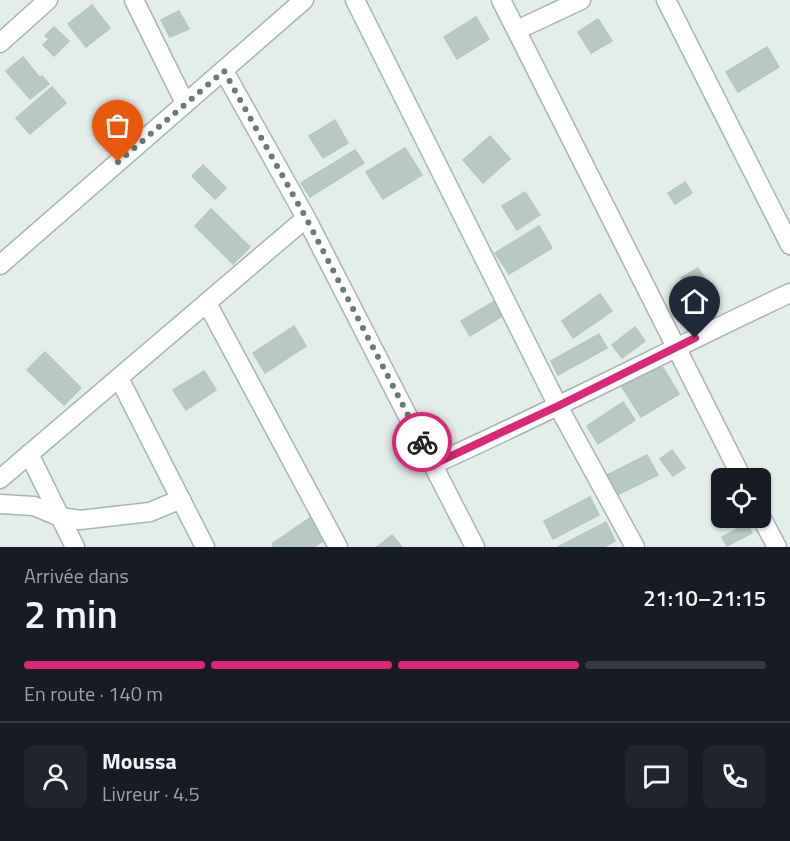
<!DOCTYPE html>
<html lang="fr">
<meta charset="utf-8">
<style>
body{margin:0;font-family:"Titillium Web",sans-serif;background:#20242c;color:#f1f3f6;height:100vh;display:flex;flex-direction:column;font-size:22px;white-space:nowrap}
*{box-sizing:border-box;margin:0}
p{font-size:20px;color:#9ea1a6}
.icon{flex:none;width:33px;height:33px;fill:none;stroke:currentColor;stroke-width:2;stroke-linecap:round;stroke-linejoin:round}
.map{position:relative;height:547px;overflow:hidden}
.drawer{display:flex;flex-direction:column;background:#171b24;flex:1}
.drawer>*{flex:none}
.buttons{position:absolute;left:711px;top:468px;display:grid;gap:12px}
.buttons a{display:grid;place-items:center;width:60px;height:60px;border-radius:9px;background:#171b24;box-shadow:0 2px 4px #0004;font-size:30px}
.pin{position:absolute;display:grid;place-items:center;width:51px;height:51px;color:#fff;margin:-62px -26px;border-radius:50% 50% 50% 0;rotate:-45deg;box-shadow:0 0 6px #0007}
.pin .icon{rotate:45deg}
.courier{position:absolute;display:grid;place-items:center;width:60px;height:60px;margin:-30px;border:4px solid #db2777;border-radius:50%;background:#fff;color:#222;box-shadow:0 2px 8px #0007}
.overview em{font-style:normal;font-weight:600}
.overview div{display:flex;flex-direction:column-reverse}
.overview{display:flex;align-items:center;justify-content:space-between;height:102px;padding:0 24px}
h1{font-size:39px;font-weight:600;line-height:45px}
.bar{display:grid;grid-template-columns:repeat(4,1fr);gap:9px 6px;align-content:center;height:72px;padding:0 24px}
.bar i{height:8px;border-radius:4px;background:#363941}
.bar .on{background:#db2777}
.bar p{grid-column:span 4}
.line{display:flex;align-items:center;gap:15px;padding:0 24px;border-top:2px solid #363941}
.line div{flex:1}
.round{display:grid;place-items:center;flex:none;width:63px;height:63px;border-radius:9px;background:#20242c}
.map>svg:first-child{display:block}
</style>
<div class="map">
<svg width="790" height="547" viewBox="0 0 790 547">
<rect width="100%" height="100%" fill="#e3edea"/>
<!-- building -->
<g fill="#b8c8c3" stroke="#b5c7c1" stroke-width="1.5">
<path d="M92,5L110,28L86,47L68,24Z"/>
<path d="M179,11L189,29L170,37L161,20Z"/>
<path d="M476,17L489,39L457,59L444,37Z"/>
<path d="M598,19L612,41L591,53L578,32Z"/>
<path d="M54,27L69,41L54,56L43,45L49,39L45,36Z"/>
<path d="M767,47L779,67L738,92L726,72Z"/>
<path d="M23,57L40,78L42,76L49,84L30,99L6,71Z"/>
<path d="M52,87L66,103L30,134L16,118Z"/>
<path d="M335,120L348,143L323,158L309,136Z"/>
<path d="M490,136L510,159L483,183L463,160Z"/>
<path d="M405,148L422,175L383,199L366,172Z"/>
<path d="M355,150L364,163L310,197L301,183Z"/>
<path d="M203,165L226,188L215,199L192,176Z"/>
<path d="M685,182L692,193L675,204L668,193Z"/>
<path d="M525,192L540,215L517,230L502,206Z"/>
<path d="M211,209L250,247L233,264L195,226Z"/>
<path d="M539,226L552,248L509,274L495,253Z"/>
<path d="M698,268L711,289L695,299L681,278Z"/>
<path d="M600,294L612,311L573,338L562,321Z"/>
<path d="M498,299L507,313L470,336L461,321Z"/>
<path d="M294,326L306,346L265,373L253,353Z"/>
<path d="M635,327L645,341L622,358L612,345Z"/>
<path d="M599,334L607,348L558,375L551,361Z"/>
<path d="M45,352L81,388L64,405L27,370Z"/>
<path d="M660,363L679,394L641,417L622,387Z"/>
<path d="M204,371L216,390L186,410L173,390Z"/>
<path d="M623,402L635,420L598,444L587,426Z"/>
<path d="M672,450L685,468L673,476L660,459Z"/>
<path d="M647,455L658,475L617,495L607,475Z"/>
<path d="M590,497L599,515L553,539L544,521Z"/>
<path d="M311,517L326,539L314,547H274L272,544Z"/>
<path d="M606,522L615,541L604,547H558Z"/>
<path d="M747,524L752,533L727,546L722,537Z"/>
<path d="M392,535L402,547H377Z"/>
</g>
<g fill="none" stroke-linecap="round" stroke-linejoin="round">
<!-- minor casing -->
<g stroke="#a5b6b2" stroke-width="21">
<g id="minor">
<path d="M134,0L185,103"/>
<path d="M355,0L558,406L635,547"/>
<path d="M501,0L742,478"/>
<path d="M666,0L790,245"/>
<path d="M517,30L581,0"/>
<path d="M0,43L48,0"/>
<path d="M224,71L306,218L475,547"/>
<path d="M0,265L304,0"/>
<path d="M207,303L338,547"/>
<path d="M119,378L205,547"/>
<path d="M29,454L75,547"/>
<path d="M434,464C554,410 671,349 790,293"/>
<path d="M0,479L306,218"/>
<path d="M0,504L34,506L60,517L80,520L150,512L181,499"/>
<path d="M760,515L777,547"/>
</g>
</g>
<!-- minor -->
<use href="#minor" stroke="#fff" stroke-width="18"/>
</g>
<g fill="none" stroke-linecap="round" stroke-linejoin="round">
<!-- done -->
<path stroke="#667d78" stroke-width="6" stroke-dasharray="0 10.8" d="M118,162L224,71L306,218L422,442"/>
<!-- route -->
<path stroke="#db2777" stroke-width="8" d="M422,442L434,464L558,406L695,338"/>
</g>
</svg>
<div class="buttons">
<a><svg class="icon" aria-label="locate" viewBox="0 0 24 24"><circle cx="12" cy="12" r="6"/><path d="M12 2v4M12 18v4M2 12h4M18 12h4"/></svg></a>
</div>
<div class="pin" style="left:118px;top:162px;background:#ea580c"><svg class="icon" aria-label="bag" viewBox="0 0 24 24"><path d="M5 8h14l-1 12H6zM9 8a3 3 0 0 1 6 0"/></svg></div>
<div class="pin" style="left:695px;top:338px;background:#1f2937"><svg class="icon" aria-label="home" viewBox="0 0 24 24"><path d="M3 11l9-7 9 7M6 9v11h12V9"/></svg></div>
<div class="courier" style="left:422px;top:442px"><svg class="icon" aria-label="bike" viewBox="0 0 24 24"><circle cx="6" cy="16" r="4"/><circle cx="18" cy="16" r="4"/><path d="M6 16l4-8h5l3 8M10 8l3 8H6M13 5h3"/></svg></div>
</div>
<section class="drawer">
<div class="overview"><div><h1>2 min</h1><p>Arrivée dans</p></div><em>21:10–21:15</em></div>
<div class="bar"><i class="on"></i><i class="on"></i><i class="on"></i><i></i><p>En route · 140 m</p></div>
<div class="line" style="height:108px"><a class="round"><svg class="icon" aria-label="person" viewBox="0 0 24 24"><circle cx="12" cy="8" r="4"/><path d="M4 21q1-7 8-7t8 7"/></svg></a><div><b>Moussa</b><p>Livreur · 4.5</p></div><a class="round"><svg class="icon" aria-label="chat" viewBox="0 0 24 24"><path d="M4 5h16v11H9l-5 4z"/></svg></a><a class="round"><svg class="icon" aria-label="phone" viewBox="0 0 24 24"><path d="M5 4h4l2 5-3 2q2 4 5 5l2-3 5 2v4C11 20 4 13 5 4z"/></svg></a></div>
</section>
